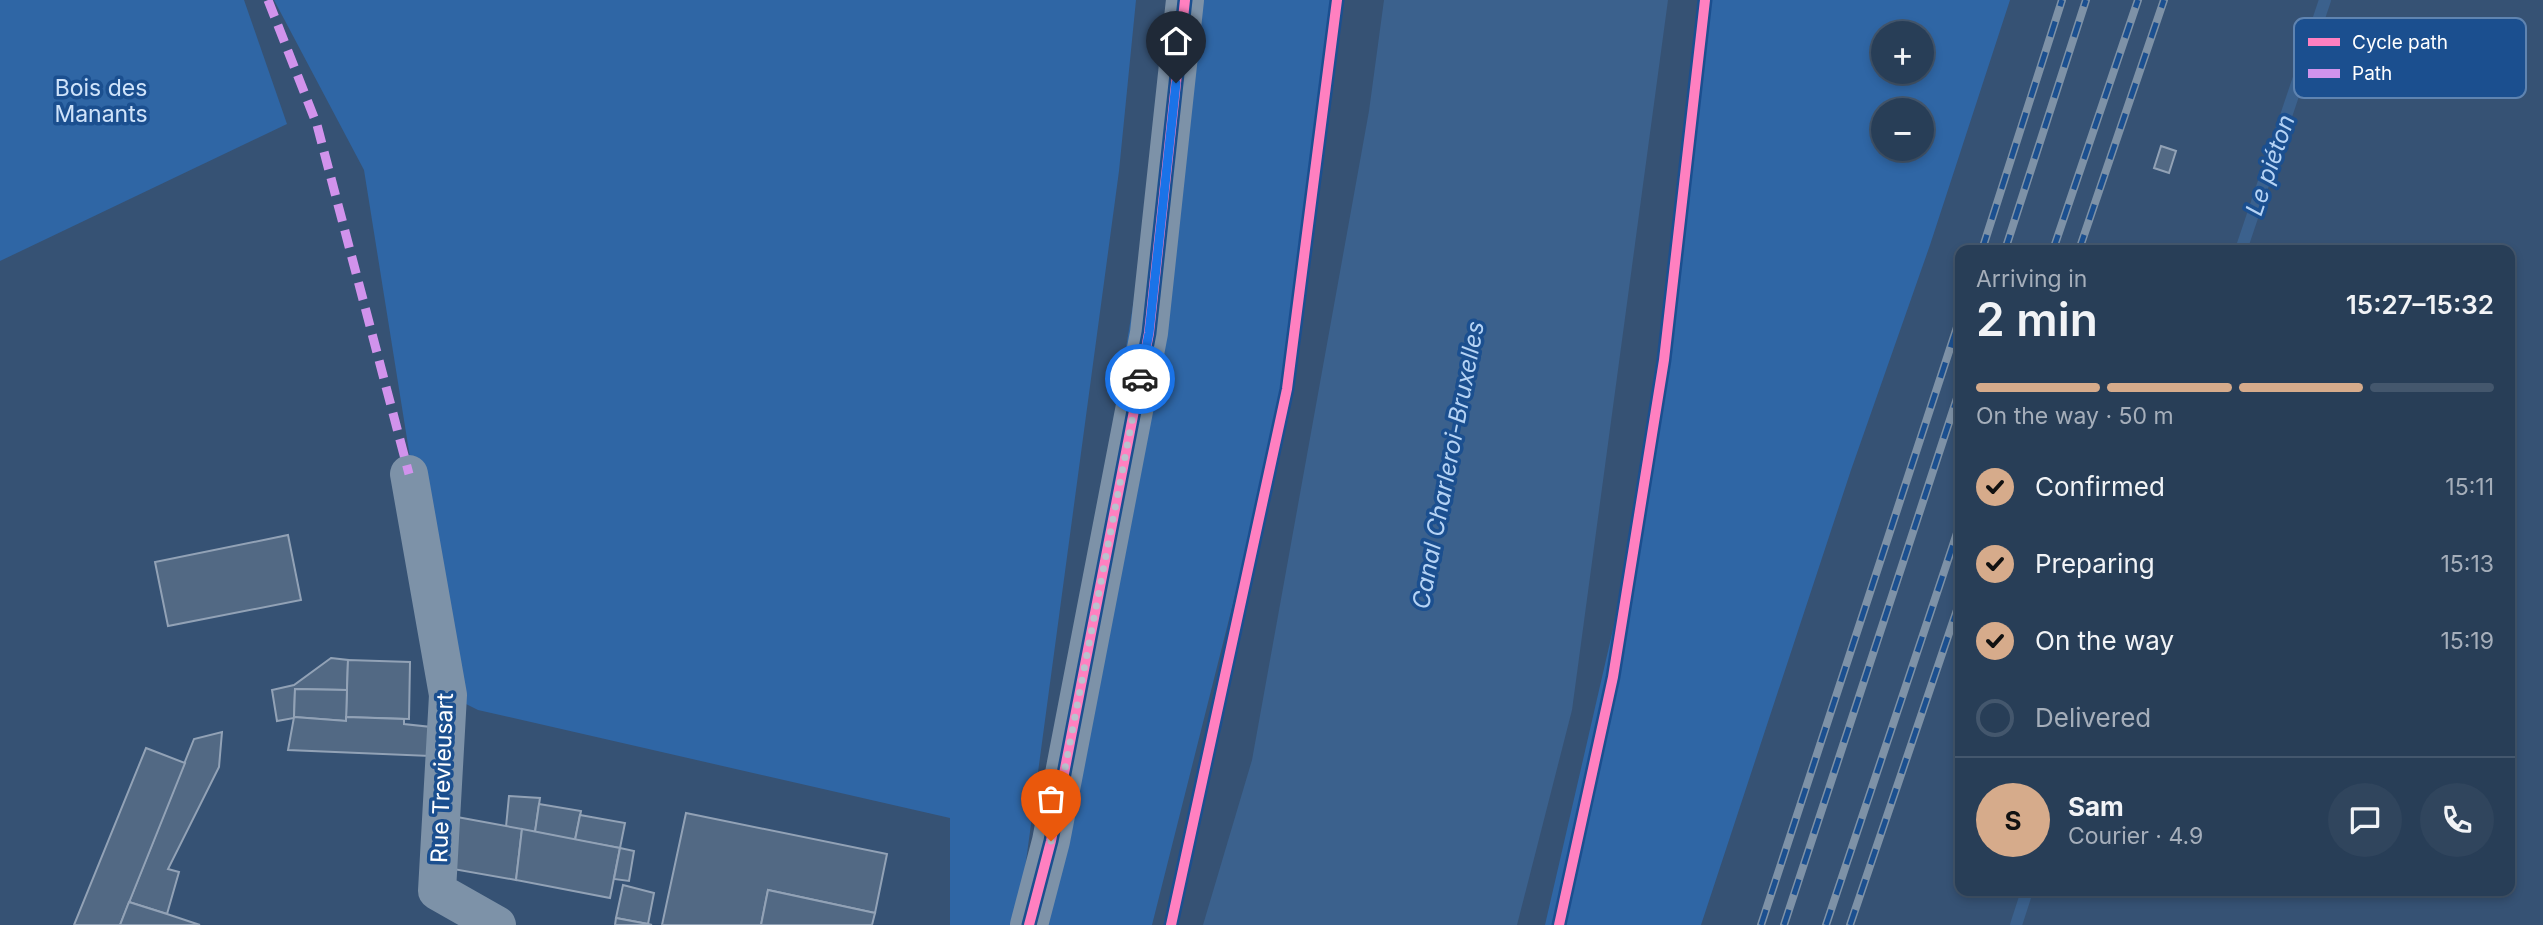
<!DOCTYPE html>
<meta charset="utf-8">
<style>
body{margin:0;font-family:Inter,sans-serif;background:#30455d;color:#f1f3f6;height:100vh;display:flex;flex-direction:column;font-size:26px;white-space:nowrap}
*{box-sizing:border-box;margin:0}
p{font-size:23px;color:#a5aeba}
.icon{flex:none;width:38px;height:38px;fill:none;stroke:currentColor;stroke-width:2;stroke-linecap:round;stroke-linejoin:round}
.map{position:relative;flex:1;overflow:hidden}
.panel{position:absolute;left:1955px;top:245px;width:560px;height:651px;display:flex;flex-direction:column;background:#283e57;border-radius:14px;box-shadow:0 4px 10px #0003,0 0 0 2px #44576d}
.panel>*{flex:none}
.fabs{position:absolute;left:1871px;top:21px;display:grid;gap:14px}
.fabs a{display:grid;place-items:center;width:63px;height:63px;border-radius:50%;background:#283e57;box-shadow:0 4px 10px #0003,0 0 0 2px #44576d;font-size:35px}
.pin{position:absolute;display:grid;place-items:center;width:60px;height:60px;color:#fff;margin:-72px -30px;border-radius:50% 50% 50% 0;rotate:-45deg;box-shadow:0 0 7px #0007}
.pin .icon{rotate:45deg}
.courier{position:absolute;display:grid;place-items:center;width:70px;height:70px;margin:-35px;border:5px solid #1a73e8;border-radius:50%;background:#fff;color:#222;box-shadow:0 2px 9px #0007}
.headline em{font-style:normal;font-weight:600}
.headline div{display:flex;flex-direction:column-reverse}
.headline{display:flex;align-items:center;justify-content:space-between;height:119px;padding:0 21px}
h1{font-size:46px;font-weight:600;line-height:52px}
.bar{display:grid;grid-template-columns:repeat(4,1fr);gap:10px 7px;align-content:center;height:84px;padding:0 21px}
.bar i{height:9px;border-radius:5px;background:#44576d}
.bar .active{background:#d6ab8b}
.bar p{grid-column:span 4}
.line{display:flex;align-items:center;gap:18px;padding:0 21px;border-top:2px solid #44576d}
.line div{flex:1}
.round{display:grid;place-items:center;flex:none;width:74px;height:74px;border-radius:37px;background:#30455d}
ol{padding:0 21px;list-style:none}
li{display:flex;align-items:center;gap:21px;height:77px}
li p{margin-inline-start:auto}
li .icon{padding:7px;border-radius:50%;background:#d6ab8b;color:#111;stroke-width:4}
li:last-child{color:#a5aeba}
li i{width:38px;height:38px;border:4px solid #44576d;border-radius:50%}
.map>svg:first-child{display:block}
</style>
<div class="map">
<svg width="2543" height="925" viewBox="0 0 2543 925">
<rect width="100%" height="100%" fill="#365274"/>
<!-- green -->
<g fill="#2f66a5" fill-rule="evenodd">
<path d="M0,0H244L287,124L0,261Z"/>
<path d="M274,0H1136L1119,171L1022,891L1079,629L1184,0H1332L1287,389L1152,925H950V818L478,710L448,695L364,170Z"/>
<path d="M1701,0H2010L1930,245L1851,470L1701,925H1545L1640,512ZM1883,33H1922V72H1883ZM1883,110H1922V149H1883Z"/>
</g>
<!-- water -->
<path fill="#3b618d" d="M1384,0H1668L1572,710L1517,925H1203L1252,760L1369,111Z"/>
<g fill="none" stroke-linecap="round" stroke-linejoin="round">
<!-- stream -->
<g stroke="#3b618d" stroke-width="12">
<path d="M2241,250L2325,0"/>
<path d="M2016,925L2027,891"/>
</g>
</g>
<!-- building -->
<g fill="#526984" stroke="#92a2b6" stroke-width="2">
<path d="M2161,146L2176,151L2169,173L2154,168Z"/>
<path d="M288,535L301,600L168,626L155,562Z"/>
<path d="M331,658L348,660L347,690L295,689L294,718L277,721L272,690L294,685Z"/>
<path d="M348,660L410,662L409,719L346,717Z"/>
<path d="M295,689L347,690L346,721L294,717Z"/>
<path d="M294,717L346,721V717L404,719V724L431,727L430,756L288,750Z"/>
<path d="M222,732L219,767L168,869L179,872L167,914L129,902L194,739Z"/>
<path d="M146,748L185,763L120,925H74Z"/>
<path d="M509,796L540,798L535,832L506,827Z"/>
<path d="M539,804L581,811L575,840L535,832Z"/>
<path d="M686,813L887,854L875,913L768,890L761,925H662Z"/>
<path d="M580,815L625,823L620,848L575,840Z"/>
<path d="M457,817L522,829L516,880L453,869Z"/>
<path d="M522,829L620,848L610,898L516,880Z"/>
<path d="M620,848L634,851L629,881L614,879Z"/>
<path d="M623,885L654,893L648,924L616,918Z"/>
<path d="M768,890L875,913L872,925H761Z"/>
<path d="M129,902L167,914L200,925H120Z"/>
<path d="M616,918L648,924L652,925H615Z"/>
</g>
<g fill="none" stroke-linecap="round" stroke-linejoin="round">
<!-- minor -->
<g stroke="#7d92a8" stroke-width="38">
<path d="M409,474L448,695L437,891L497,925"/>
<path d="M1029,925L1051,841L1149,333L1185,0"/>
</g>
<!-- rail casing -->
<g stroke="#7e92a7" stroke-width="8">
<g id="rail">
<path d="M1982,250L2062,0"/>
<path d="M2005,250L2086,0"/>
<path d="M2053,250L2138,0"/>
<path d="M2079,250L2164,0"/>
<path d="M1761,925L1960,318"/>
<path d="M1784,925L1960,389"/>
<path d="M1826,925L1960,524"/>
<path d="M1850,925L1960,601"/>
</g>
</g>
<!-- rail -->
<use href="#rail" stroke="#1b4f8f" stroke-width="5" stroke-dasharray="16" stroke-linecap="butt"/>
<!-- quiet -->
<path stroke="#d193ec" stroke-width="9" stroke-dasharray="18 9" stroke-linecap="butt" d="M268,0L317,125L409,474"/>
<!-- cycleway casing -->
<g stroke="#1b4f8f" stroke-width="15">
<g id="cycleway">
<path d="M1029,925L1051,841L1149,333L1185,0"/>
<path d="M1171,925L1287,389L1337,0"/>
<path d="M1559,925L1613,677L1664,360L1705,0"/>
</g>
</g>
<!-- cycleway -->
<use href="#cycleway" stroke="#ff80c0" stroke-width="10"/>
</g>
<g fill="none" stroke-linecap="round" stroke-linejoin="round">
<!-- done -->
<path stroke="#b9c2ce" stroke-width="7" stroke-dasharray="0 12.6" d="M1051,841L1140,379"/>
<!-- route -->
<path stroke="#1a73e8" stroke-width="9" d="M1140,379L1149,333L1176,83"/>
</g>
<g text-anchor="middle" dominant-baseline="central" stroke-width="7" stroke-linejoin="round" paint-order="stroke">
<!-- park labels -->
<g font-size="23" fill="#cfe3fa" stroke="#1b4f8f">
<text x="101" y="88">Bois des<tspan x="101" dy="26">Manants</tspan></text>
</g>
<!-- street labels -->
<g font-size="23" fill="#fff" stroke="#1b4f8f">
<text transform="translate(442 778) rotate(-88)">Rue Trevieusart</text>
</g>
<!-- water labels -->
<g font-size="24" font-style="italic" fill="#b5d3f5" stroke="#1b4f8f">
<text transform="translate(2270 165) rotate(-71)">Le piéton</text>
<text transform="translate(1448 465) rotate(-79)">Canal Charleroi-Bruxelles</text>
</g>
</g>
<!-- legend -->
<rect x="2294" y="18" width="232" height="80" rx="10" fill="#1b4f8f" stroke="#5f84b1" stroke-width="2"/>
<rect x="2308" y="38" width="32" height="8" fill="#ff80c0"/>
<rect x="2308" y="69" width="32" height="9" fill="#d193ec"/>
<g font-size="19" fill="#fff">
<text x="2352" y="49">Cycle path</text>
<text x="2352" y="80">Path</text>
</g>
</svg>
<div class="fabs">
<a>+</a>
<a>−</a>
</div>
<div class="pin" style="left:1051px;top:841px;background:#ea580c"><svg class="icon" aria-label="bag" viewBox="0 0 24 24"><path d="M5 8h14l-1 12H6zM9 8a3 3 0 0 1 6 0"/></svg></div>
<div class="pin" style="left:1176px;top:83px;background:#1f2937"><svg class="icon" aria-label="home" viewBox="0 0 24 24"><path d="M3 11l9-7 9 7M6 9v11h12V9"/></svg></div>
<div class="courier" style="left:1140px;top:379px"><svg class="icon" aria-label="car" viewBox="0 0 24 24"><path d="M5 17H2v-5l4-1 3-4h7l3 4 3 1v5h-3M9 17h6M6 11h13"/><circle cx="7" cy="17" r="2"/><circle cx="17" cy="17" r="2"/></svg></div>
<section class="panel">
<div class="headline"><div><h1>2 min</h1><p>Arriving in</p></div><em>15:27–15:32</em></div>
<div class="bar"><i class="active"></i><i class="active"></i><i class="active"></i><i></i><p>On the way · 50 m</p></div>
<ol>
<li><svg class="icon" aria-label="check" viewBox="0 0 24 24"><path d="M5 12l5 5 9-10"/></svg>Confirmed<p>15:11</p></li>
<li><svg class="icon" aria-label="check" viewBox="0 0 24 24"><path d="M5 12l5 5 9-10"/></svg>Preparing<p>15:13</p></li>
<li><svg class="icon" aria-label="check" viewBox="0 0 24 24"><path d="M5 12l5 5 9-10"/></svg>On the way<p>15:19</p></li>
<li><i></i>Delivered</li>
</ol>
<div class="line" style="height:126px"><b class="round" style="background:#d6ab8b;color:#111">S</b><div><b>Sam</b><p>Courier · 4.9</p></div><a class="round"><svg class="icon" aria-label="chat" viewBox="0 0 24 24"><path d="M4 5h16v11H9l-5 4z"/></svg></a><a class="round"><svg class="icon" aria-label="phone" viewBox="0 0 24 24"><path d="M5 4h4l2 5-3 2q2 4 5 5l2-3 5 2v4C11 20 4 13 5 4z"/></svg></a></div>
</section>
</div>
